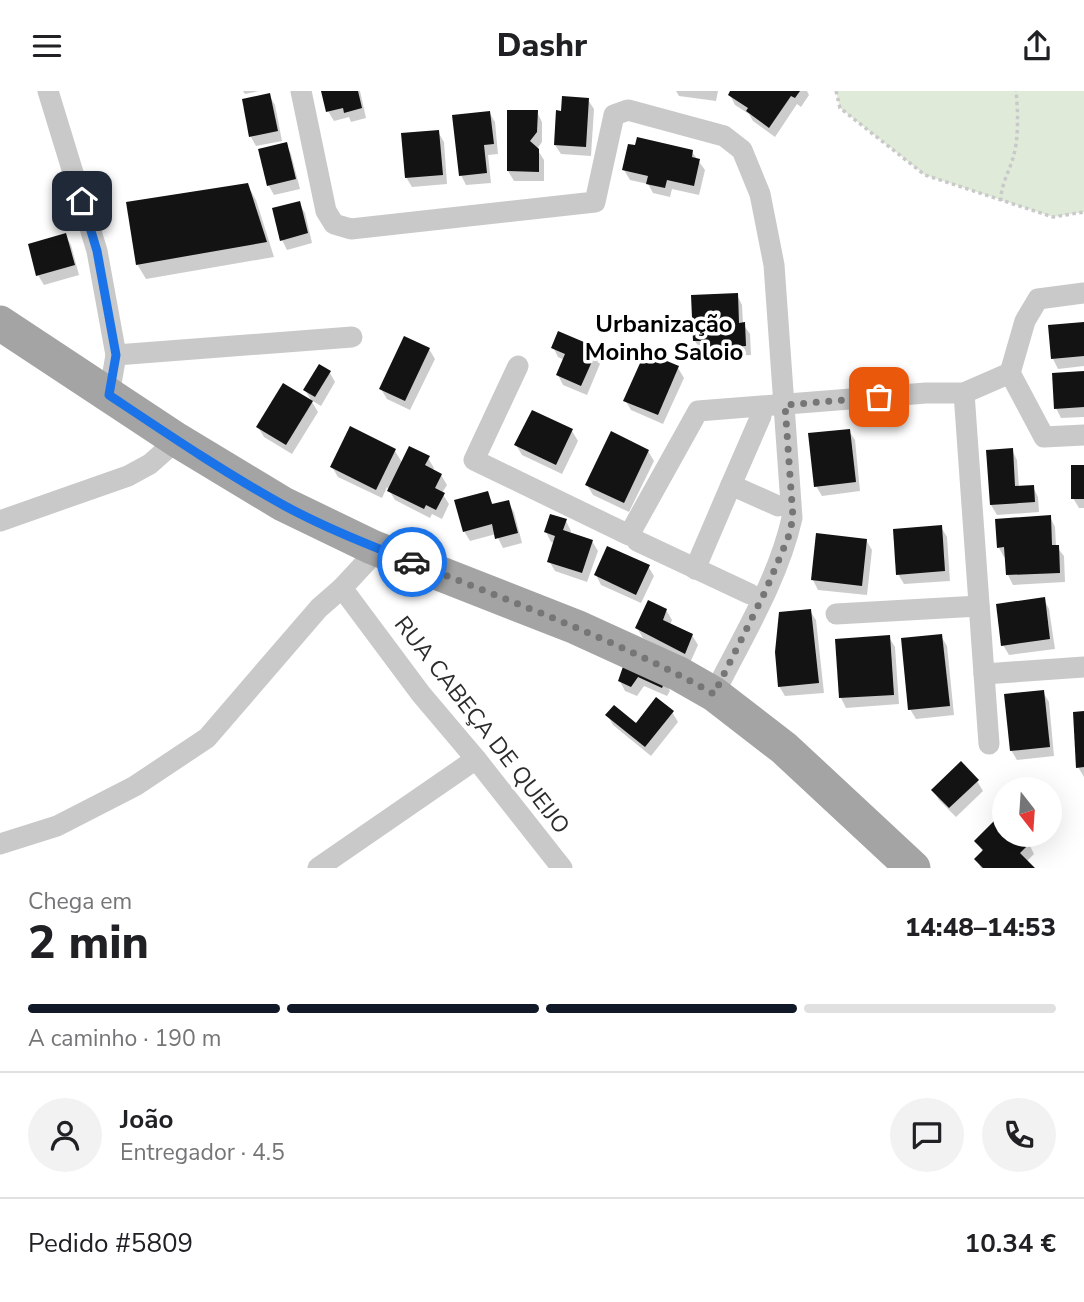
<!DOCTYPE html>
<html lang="pt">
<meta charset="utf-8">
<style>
body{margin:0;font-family:"Nunito Sans",sans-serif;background:#f2f2f2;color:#202124;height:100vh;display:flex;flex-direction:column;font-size:26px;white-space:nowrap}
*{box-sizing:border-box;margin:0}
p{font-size:23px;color:#757577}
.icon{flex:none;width:38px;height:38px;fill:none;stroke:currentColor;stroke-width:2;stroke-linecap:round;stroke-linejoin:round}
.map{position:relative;height:777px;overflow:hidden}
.sheet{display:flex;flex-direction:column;background:#fff;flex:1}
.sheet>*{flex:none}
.needle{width:46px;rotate:163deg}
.controls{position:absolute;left:992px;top:686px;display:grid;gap:14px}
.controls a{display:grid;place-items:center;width:70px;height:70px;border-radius:50%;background:#fff;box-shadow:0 7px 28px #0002;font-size:35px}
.pin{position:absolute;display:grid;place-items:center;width:60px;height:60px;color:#fff;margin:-30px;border-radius:14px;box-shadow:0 4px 10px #0006}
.courier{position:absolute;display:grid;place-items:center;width:70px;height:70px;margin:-35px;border:5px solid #1a73e8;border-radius:50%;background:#fff;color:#222;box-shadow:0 2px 9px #0007}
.head em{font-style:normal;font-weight:800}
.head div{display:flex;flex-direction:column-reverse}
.head{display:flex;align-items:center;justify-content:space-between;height:119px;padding:0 28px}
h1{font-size:46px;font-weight:800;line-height:52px}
.bar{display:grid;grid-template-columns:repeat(4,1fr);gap:10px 7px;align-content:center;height:84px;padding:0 28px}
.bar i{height:9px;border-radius:5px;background:#e0e0e0}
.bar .on{background:#111827}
.bar p{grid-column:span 4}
.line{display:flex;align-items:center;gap:18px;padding:0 28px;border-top:2px solid #e0e0e0}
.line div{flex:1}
.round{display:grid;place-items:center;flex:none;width:74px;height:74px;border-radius:37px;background:#f2f2f2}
header{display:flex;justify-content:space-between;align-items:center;height:91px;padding:0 28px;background:#fff;font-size:32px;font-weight:800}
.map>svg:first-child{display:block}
</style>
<header><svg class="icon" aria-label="menu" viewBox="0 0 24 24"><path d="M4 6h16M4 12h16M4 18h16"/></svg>Dashr<svg class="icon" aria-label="share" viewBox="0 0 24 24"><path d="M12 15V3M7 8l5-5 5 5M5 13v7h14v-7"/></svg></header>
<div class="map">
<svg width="1084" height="777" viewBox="0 0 1084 777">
<rect width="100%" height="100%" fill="#fff"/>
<!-- green -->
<path fill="#dfead9" d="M836,0H1084V121L1053,126L925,84L840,17Z"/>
<!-- shadow -->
<g fill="#0003">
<path d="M243,0H259L245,3Z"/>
<path d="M323,0H360L366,27L351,31L349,26L334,30L328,20Z"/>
<path d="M676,0H718L716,10L679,5Z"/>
<path d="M732,0H807L809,4L801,16L797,13L775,46L753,30L749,23L735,14L730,4Z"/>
<path d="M269,4L275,14L282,50L256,55L251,46Z"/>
<path d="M588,9L594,18L591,65L561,63L555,54L562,22Z"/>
<path d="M489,21L495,31L498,63L488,64L491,92L466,94L461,84Z"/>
<path d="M537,21L542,31V51L537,58L544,69V90H514L508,80Z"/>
<path d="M438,41L444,51L447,93L412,96L406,86Z"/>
<path d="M286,53L291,63L300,98L274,104L269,95Z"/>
<path d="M692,61L705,79L699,104L672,98L670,106L653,102L648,93L630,89L624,79Z"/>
<path d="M247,93L256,109L274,166L146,188L137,173Z"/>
<path d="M299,112L305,122L312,152L287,159L282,149Z"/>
<path d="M65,144L71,154L79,184L44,194L38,184Z"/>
<path d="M737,204L742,214L743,233L750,243L751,264L714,266L710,259L701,260L695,250Z"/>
<path d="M1084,232V275L1058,278L1053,268Z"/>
<path d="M553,256L596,258L602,268L587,304L563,294L558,284L564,269L558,266Z"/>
<path d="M429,258L435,268L410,319L387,308L381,298Z"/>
<path d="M678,277L684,287L663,333L631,319L625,309Z"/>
<path d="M330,282L335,291L321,315L311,309L305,299Z"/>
<path d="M1084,282V326L1061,327L1056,317Z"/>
<path d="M312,311L318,321L292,363L264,346L258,336Z"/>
<path d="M572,340L578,350L562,383L522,364L516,354Z"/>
<path d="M849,340L855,349L860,400L822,405L816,395Z"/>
<path d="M1012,359L1017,369L1019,397L1033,396L1038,406L1039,421L997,424L991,414Z"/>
<path d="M395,360L403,373L428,367L434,377L432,380L441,384L447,394L442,402L449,413L442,428L432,423L430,427L395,409L387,396L382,407L338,386L332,376Z"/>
<path d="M648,360L654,370L629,421L593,404L587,394Z"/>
<path d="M1084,376V417H1079L1073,407Z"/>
<path d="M487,402L494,415L508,411L514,421L522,452L503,457L496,443L470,450L464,440Z"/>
<path d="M1050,426L1055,436L1056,455L1064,465L1065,491L1013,494L1008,484L1007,466H1004L999,457Z"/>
<path d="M566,430L571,440L570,443L592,450L598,460L587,491L555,480L549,470L555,452L551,451L546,441Z"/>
<path d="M941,436L947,446L950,490L904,493L898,483Z"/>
<path d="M866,449L872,459L867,504L818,499L813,489Z"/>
<path d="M648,475L654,485L641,512L601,494L596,484Z"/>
<path d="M1044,508L1049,518L1055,558L1009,564L1003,554Z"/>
<path d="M666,519L672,529L670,534L692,544L698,554L690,572L643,547L637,537Z"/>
<path d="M810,520L816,529L824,602L785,605L779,595Z"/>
<path d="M941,545L947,555L954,624L916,628L910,618Z"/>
<path d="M889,546L895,556L899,613L846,617L841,607L837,549Z"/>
<path d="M627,569L664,590L670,600L667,605L644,595L637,605L625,600L620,590Z"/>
<path d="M1043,601L1049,611L1054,665L1017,669L1011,659Z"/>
<path d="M672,621L678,631L651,665L613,634L608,625L636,634Z"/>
<path d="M1084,622V686L1078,676Z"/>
<path d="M977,690L983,700L956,726L939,709L933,699Z"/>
<path d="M1001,726L1004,729V744H1019L1029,753L1034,763L1026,771L1032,777H981L976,768L983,761L976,750Z"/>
</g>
<!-- building -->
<g fill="#131313">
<path d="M321,0H358L362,17L344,22L343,17L326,21Z"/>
<path d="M730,0H800L795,7L791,5L769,37L746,20L748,17L728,4Z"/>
<path d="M270,2L278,40L249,46L242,8Z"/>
<path d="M562,5L589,7L586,56L554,54L556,19L561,20Z"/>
<path d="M507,19H538L537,41L530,50L539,58V81L507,80Z"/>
<path d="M490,20L494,53L484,54L487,82L459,85L452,24Z"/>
<path d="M439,39L443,84L405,87L401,42Z"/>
<path d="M637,46L693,59L692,66L700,68L694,95L667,89L665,97L646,93L648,85L622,79L628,53L635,54Z"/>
<path d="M287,51L296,88L267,95L258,58Z"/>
<path d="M248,92L267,151L136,174L126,111Z"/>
<path d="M300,110L308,142L280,150L272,117Z"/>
<path d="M66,142L75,174L36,185L28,153Z"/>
<path d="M738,202L739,232L745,231L746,255L707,257L706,250H693L691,204Z"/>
<path d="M1084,231V265L1051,268L1048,234Z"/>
<path d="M558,240L598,257L581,295L556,284L565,263L551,257Z"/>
<path d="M404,245L430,257L405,310L379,298Z"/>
<path d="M645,261L679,275L658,324L623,310Z"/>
<path d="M319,273L331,280L315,306L303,299Z"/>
<path d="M1084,280V316L1054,318L1052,282Z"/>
<path d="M283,292L313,310L286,354L256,336Z"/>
<path d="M532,319L573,338L556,374L514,354Z"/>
<path d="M350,335L396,358L376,399L330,376Z"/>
<path d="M850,338L856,391L814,396L808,342Z"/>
<path d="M611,340L649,359L624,412L585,394Z"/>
<path d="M409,355L430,365L425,374L442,383L435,397L445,402L436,419L426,414L424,418L387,400Z"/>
<path d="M1013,357L1015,395L1034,394L1035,411L990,414L986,359Z"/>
<rect x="1071" y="374" width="13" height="34"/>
<path d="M488,400L492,413L509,409L518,442L495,448L492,433L463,441L454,409Z"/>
<path d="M550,423L567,428L563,439L593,449L582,482L547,471L555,445L544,441Z"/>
<path d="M1051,424L1052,454H1059L1060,482L1006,484L1004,456L997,457L995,428Z"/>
<path d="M942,434L945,480L896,484L893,438Z"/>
<path d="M816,442L867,448L862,495L811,489Z"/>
<path d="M607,455L650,474L636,504L594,484Z"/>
<path d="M1045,506L1050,548L1001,555L996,513Z"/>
<path d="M648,509L667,518L663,529L693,543L685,563L635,537Z"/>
<path d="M811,518L819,592L778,596L775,561L779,521Z"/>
<path d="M942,543L950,615L908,619L901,547Z"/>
<path d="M890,544L894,604L839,607L835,548Z"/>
<path d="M626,567L666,588L662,597L638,586L631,596L618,590Z"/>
<path d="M1044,599L1050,656L1010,660L1004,603Z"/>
<path d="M656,606L674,620L645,656L605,624L614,614L636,632Z"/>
<path d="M1084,620V676L1076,677L1073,621Z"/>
<path d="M961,670L979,689L949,717L931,699Z"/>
<path d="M1001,723L1004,726V744H1022L1030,752L1020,762L1035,777H983L974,768L983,759L974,750Z"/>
</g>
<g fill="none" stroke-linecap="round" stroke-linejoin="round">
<!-- path -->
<g stroke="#c9c9c9" stroke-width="3.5" stroke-dasharray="3.5 3.5" stroke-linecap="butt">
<path d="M836,0L840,17L925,84L1053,126L1084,121"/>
<path d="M1001,110C1000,96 1009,81 1013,67C1019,47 1018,21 1016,0"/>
</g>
<!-- street -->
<g stroke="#c9c9c9" stroke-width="21">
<path d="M48,0L97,160L116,264L109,304"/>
<path d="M301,0L326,120L334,133L351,138L595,111L614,24L628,19L724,45L742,59L760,103L774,174L792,427C778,489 742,547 714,603"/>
<path d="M1084,202L1038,208L1025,230L1010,282L1044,346L1084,344"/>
<path d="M116,264L352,246"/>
<path d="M518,275L474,369L629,444L698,320L926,302H964L1010,282"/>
<path d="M964,302L989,653"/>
<path d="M731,394L761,325"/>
<path d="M0,430L128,385L150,373L177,349"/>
<path d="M637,450L750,503"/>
<path d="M372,456L367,470L342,497L421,603L476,668L562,777"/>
<path d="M695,478L731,394L778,415"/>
<path d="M836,523L979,515"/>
<path d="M984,583L1084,576"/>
<path d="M0,753L57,735L135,695L207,647L319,517L342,497"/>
<path d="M318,777L476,668"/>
</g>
<!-- primary -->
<path stroke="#a4a4a4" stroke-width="35" d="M0,232L177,349L283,413L372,456L576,536L679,583L714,603L784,657L913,777"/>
</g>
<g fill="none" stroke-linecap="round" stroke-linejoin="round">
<!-- done -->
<path stroke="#767676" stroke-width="7" stroke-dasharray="0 12.6" d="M412,471C514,512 618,549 714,603L765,501L788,447L793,427L785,314L879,306"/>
<!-- route -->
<path stroke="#1a73e8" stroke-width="9" d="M82,110L97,160L116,264L109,304C166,342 225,382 285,415C326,437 369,454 412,471"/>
</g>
<g text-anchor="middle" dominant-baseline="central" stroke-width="7" stroke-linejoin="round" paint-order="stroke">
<!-- street labels -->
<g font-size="23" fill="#2c2c2c" stroke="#fff">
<text transform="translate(482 634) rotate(52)">RUA CABEÇA DE QUEIJO</text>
</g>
<!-- neighbourhood labels -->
<g font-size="24" font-weight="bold" fill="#000" stroke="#fff">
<text x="664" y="233">Urbanização<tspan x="664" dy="28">Moinho Saloio</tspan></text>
</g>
</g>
</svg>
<div class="controls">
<a><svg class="needle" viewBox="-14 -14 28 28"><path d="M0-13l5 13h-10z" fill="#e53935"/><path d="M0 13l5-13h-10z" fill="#757577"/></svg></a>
</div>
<div class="pin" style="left:879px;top:306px;background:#ea580c"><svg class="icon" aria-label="bag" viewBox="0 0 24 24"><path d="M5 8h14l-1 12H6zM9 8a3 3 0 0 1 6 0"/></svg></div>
<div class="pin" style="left:82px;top:110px;background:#1f2937"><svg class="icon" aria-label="home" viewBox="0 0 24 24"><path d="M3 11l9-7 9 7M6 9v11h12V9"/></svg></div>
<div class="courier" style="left:412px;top:471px"><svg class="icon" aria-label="car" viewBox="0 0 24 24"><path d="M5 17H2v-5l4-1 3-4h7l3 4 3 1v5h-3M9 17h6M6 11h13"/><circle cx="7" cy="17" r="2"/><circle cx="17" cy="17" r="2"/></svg></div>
</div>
<section class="sheet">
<div class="head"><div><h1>2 min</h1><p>Chega em</p></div><em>14:48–14:53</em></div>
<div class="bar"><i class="on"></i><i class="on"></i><i class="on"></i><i></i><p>A caminho · 190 m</p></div>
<div class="line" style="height:126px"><a class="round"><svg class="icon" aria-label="person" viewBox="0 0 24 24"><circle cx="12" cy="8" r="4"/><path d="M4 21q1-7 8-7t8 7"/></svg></a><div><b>João</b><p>Entregador · 4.5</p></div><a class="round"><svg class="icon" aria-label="chat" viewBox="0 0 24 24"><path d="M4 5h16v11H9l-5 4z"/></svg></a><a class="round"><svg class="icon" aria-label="phone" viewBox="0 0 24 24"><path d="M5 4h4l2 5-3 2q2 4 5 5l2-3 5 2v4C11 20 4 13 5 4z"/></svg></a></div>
<div class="line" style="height:91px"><div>Pedido #5809</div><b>10.34 €</b></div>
</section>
